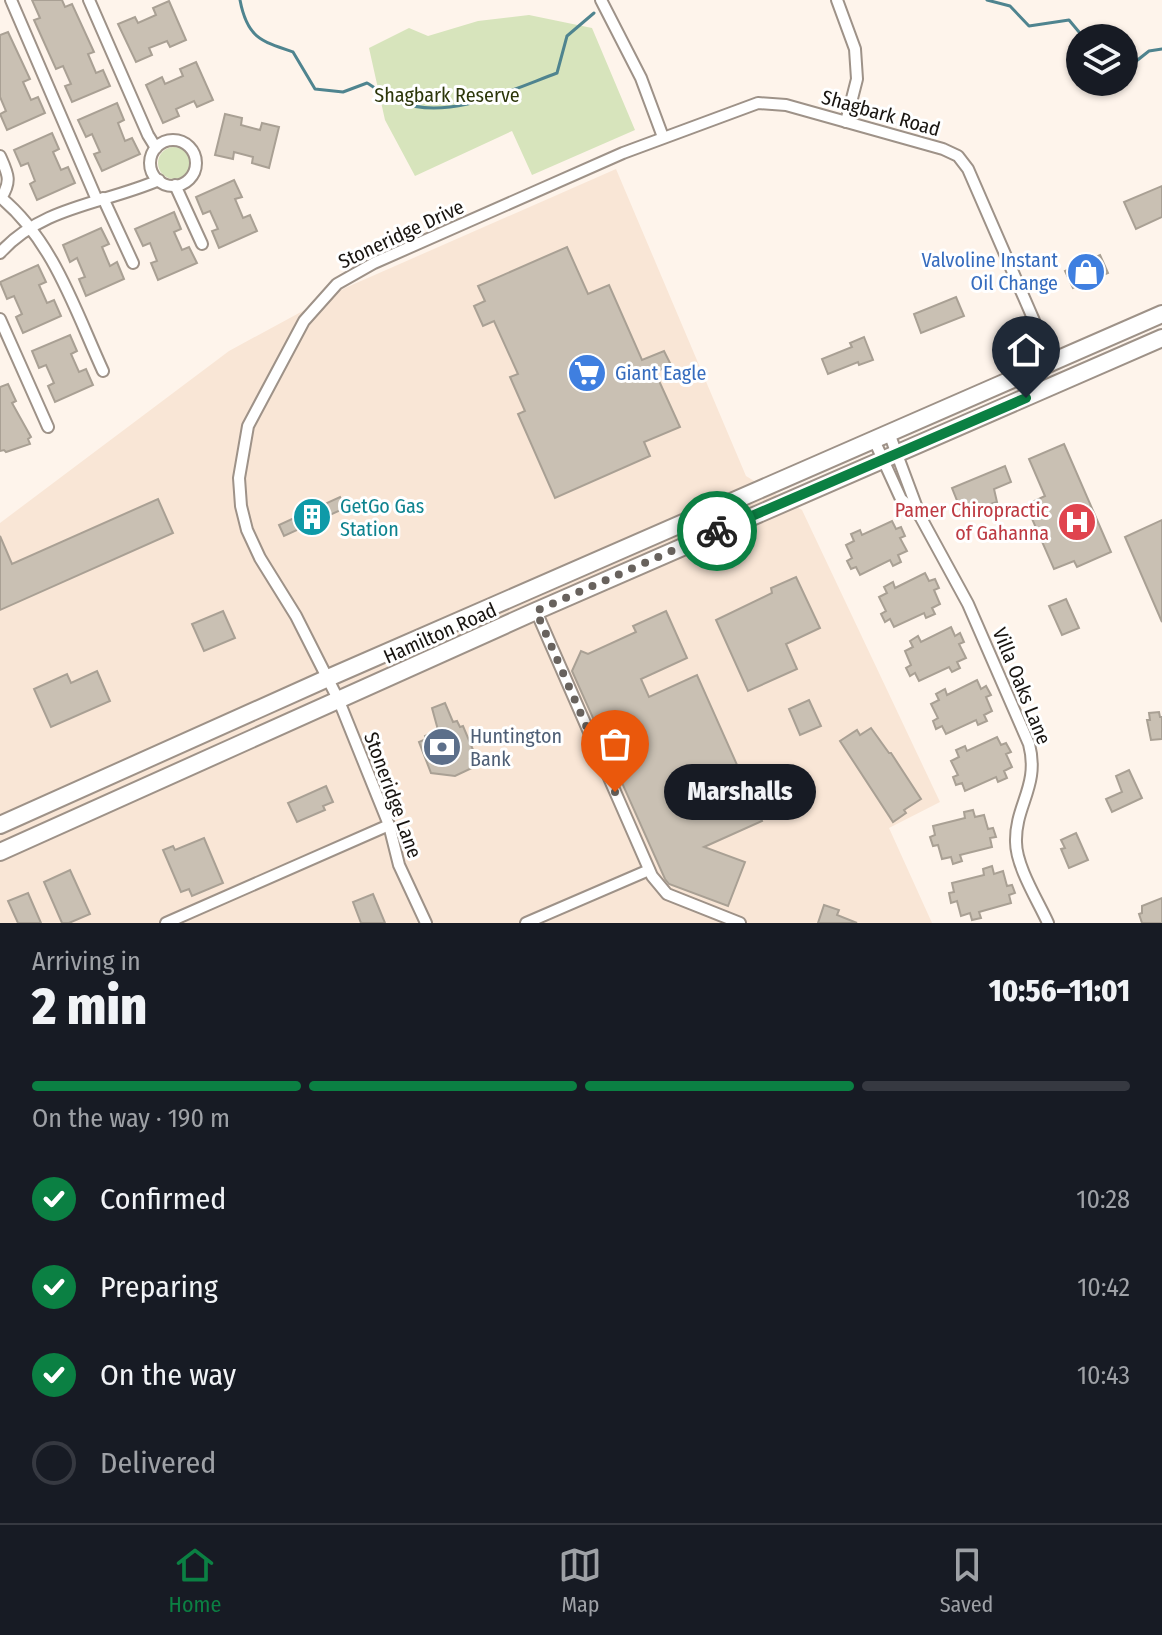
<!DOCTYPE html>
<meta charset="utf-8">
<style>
body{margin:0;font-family:"Fira Sans Condensed",sans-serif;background:#242831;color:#f1f3f6;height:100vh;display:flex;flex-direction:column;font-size:30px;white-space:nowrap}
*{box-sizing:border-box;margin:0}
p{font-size:26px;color:#9ea1a6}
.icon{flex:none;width:44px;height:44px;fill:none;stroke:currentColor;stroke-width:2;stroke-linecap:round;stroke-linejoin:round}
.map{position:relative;height:923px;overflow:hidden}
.panel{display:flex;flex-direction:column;background:#171b24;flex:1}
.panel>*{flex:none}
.fabs{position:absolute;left:1066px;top:24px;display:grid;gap:16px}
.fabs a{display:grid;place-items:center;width:72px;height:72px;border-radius:50%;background:#171b24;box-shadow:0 2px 6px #0004;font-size:40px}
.pin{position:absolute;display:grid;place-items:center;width:68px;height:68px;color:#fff;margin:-82px -34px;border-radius:50% 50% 50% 0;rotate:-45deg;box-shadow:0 0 8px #0007}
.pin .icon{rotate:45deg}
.courier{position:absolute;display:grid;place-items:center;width:80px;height:80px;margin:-40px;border:6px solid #0b8043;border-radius:50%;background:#fff;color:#222;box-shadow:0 2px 10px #0007}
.bubble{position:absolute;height:56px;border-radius:28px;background:#171b24;box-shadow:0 2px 6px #0004;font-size:26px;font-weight:800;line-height:56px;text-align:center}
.overview em{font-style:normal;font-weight:800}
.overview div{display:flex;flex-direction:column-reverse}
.overview{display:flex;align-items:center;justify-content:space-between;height:136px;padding:0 32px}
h1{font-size:52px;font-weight:800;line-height:60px}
.bar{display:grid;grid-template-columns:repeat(4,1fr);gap:12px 8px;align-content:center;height:96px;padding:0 32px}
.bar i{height:10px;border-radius:6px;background:#363941}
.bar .on{background:#0b8043}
.bar p{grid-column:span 4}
ol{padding:0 32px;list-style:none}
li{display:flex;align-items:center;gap:24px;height:88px}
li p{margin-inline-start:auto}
li .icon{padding:8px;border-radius:50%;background:#0b8043;color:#fff;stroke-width:4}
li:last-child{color:#9ea1a6}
li i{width:44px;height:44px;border:4px solid #363941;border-radius:50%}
.tab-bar{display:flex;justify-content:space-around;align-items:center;height:112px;border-top:2px solid #363941;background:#171b24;font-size:22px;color:#9ea1a6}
.tab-bar a{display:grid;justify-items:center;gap:4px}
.tab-bar .on{color:#0b8043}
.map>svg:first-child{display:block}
</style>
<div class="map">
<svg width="1162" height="923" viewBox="0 0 1162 923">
<rect width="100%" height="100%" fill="#fef4eb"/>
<!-- built -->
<path fill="#f9e6d6" d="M616,169L746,476L802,510L940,802L889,828L932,923H0V523L229,351L345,288Z"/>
<!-- green -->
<g fill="#d7e4bc">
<path d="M529,15L592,28L635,130L532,175L512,131L415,176L385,120L369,48L409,28L428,36L478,21Z"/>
<circle cx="174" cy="163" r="16"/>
</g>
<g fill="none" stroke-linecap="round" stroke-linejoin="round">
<!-- stream -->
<g stroke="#4f848f" stroke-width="3">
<path d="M240,0C247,37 260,41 293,52L315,89L343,92L367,83C377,89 388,98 399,102C449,121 511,90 557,73L567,36L594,13"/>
<path d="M987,0L1010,6L1029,26L1069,20L1084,38"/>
<path d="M1124,64L1130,66L1149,51L1162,49"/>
</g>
</g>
<!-- building -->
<g fill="#c9c0b3" stroke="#a9a094" stroke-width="2">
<path d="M32,0H62L65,7L72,4L94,52L88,54L96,73L103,70L110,86L72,102L65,86L71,84L63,66L56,69L34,20L40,18Z"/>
<path d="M169,1L186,40L170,47L167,41L149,48L152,55L136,62L118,24L135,17L138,23L156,15L153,8Z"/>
<path d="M8,32L30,79L23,82L31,100L38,97L45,113L7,130L0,114L6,111L0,97V35Z"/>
<path d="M196,62L213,100L197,107L194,101L176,109L179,116L163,123L146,85L162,77L165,84L183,76L180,69Z"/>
<path d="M117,103L124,120L118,123L125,141L132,138L140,154L102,171L94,154L100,152L92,134L86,137L78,120Z"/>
<path d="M225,114L242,118L241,125L260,130L262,123L279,127L269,168L252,163L253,157L234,152L233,159L215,155Z"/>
<path d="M52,133L59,149L53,152L61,170L68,167L75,183L37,200L30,184L35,181L28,163L21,166L14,150Z"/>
<path d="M234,180L242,197L235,199L243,218L250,215L257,231L219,248L212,231L218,229L210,211L203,214L196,197Z"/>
<path d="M1162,186V217L1136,229L1124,202Z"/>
<path d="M174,212L181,229L174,232L182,250L189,247L197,263L158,280L151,263L157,261L150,243L143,246L135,229Z"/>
<path d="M101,228L109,244L102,247L110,266L117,262L124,279L86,296L79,279L85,277L77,258L70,262L63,245Z"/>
<path d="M567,247L588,294L609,285L642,360L664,351L671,365L655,372L680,427L644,442L650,456L555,498L518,414L525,411L510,377L518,374L494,321L483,326L474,306L485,301L478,286Z"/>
<path d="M1100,255L1108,273L1073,288L1065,271Z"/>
<path d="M38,265L46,282L39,285L47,303L54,300L61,316L23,333L16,317L22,314L14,296L7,299L0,282Z"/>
<path d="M956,297L964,316L921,333L914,314Z"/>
<path d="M70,335L77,351L71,354L79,372L86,369L93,385L55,402L48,386L54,383L46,365L39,368L32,351Z"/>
<path d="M864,337L873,360L859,365L858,362L828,374L822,359L852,347L850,343Z"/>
<path d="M8,384L16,401L12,403L31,437L28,439L30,444L6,452L4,450L0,451V387Z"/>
<path d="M1064,444L1111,552L1077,567L1074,561L1054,569L1026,505L1045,496L1029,459Z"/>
<path d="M1005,466L1011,482L994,489L997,502L962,513L952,488Z"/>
<path d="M340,497L345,508L284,536L279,525Z"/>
<path d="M158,499L173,533L0,610V536L12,564Z"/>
<path d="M1162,520V622L1125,537Z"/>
<path d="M892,521L896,529L901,527L905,536L900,538L907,551L898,555L901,562L893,566L890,560L860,575L856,567L851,569L847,561L852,558L846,545L854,541L851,534L860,530L862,535Z"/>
<path d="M925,573L929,581L935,579L939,588L934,590L940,604L932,608L935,614L926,618L924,613L894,627L890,619L885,622L881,614L886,611L879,597L887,593L884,587L893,582L895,588Z"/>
<path d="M796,577L820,628L786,644L797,669L748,691L716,620L772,593L771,588Z"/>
<path d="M1066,599L1079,628L1062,635L1049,606Z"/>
<path d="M223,611L235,638L204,651L192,624Z"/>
<path d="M666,611L687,658L641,679L649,697L697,675L762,821L704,847L745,862L728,906L669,884L665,879L572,671L581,651L588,654L636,632L633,626Z"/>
<path d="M951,627L955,636L960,633L964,642L959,644L966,658L957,662L960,668L952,672L949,667L919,681L915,673L910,676L906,668L911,665L905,651L913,647L910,641L918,636L921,642Z"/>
<path d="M97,671L110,701L51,727L34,689L67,674L71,683Z"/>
<path d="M977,680L981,689L986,686L991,695L986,697L992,711L984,715L987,721L978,725L976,720L946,734L942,726L936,729L933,721L938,718L931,704L939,700L936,694L945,689L947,695Z"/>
<path d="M809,700L821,726L800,735L789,709Z"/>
<path d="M445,703L453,722L457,721L460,727L463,726L476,757L470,759L474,767L455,776L431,773L419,742L426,739L425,736L438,730L432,708Z"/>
<path d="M1159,712L1160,717H1162V739L1151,740L1147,720H1150L1149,713Z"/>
<path d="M871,728L889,753H891L921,799L904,810L906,813L893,822L840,741L857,730L860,735Z"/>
<path d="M997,737L1001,745L1006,743L1011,752L1006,754L1012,767L1004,771L1007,778L998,782L996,777L965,791L962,783L956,785L953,777L958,775L951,761L959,757L956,750L965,746L967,751Z"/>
<path d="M1129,770L1142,798L1112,812L1106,799L1122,792L1116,776Z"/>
<path d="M326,786L333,802L323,806L325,810L297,822L288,803Z"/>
<path d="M973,810L975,817L984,815L988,829L993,828L996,837L990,838L992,847L960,855L962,861L953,864L951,857L942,859L938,845L933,846L930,837L935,835L933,826L965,818L964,812Z"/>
<path d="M1076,833L1088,860L1069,868L1061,849L1065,848L1061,840Z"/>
<path d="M204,838L223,883L192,896L189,889L181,892L163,850L173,846L175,850Z"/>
<path d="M992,866L994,874L1003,871L1007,886L1012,885L1015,893L1009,895L1011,903L979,912L981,918L972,920L970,913L961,916L957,901L951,903L949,893L954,892L952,883L984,875L983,869Z"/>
<path d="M70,870L90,914L69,923H62L44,882Z"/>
<path d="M28,893L41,923H18L8,901Z"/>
<path d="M373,894L385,923H361L353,902Z"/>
<path d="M1162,898V923H1142L1139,914L1142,913V906Z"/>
<path d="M824,905L839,910L837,915L857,923H818Z"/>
</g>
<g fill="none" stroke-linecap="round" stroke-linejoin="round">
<!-- street casing -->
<g stroke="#9e9288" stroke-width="14">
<g id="street">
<path d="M11,0L97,200"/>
<path d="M89,0L148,135L156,148"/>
<path d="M601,0L641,78L663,137"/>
<path d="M837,0L855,49L857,79L846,122"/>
<circle cx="173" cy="163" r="23"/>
<path d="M0,156C8,174 12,181 1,198"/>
<path d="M175,185L202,244"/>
<path d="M0,197C53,240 75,310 103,371"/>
<path d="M103,198L133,263"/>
<path d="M0,253C42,206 104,204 159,180"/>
<path d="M0,319L48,427"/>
<path d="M889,433L920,516L968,604L1029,744C1040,786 1015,805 1016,842C1016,866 1038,901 1048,923"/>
<path d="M874,440L901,499L919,515"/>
<path d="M536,611L652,876L667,894L740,923"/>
<path d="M166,923L389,825"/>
<path d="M426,923L399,865L389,825L339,701L296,616L260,558L247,530L241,506L239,478L248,426L304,321L337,284L374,263L623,153L758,103L786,105L943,149L958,156L968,169L1052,362"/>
<path d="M526,923L649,870"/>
</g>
</g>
<!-- primary casing -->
<g stroke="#9e9288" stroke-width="20">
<g id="primary">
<path d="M0,825L328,678L1162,314"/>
<path d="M0,852L536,611L1162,338"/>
</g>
</g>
<!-- street -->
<use href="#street" stroke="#fff" stroke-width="10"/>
<!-- primary -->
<use href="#primary" stroke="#fff" stroke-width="16"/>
</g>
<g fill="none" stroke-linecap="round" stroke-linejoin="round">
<!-- done -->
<path stroke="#68625d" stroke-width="8" stroke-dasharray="0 14.4" d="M615,792L536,611L717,531"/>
<!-- route -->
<path stroke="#0b8043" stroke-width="10" d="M717,531L1026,398"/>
</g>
<!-- icons -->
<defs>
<g id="shop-disc" transform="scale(2)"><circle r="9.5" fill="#3f7fe0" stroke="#fff"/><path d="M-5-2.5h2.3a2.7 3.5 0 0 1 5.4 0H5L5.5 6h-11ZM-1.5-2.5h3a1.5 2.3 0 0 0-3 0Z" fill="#fff"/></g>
<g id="supermarket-disc" transform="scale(2)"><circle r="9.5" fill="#3f7fe0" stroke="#fff"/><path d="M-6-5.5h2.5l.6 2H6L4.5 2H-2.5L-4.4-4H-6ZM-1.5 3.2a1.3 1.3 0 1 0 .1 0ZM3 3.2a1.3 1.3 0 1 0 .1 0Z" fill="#fff"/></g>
<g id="building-disc" transform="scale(2)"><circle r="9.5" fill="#0f9aa8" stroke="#fff"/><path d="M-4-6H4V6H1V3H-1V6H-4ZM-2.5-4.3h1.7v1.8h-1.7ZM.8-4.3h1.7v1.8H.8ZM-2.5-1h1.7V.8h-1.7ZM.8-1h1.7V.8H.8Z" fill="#fff"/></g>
<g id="hospital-disc" transform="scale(2)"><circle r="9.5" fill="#e0444e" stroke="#fff"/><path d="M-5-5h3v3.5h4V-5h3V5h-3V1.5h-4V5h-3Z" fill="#fff"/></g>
<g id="bank-disc" transform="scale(2)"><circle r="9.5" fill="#5c6f8a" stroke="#fff"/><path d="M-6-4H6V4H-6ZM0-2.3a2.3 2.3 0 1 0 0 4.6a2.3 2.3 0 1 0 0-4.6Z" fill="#fff"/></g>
</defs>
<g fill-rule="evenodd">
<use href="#shop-disc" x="1086" y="272"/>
<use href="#supermarket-disc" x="587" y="373"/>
<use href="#building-disc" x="312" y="517"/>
<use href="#hospital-disc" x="1077" y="522"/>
<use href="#bank-disc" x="442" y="747"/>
</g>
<g text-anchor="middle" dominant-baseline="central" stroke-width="6" stroke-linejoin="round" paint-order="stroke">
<!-- park labels -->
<g font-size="20" fill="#2c360a" stroke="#fff">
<text x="447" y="95">Shagbark Reserve</text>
</g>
<!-- street labels -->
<g font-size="20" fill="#181410" stroke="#fff">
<text transform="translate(881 113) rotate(16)">Shagbark Road</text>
<text transform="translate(401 234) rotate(-25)">Stoneridge Drive</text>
<text transform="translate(440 633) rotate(-24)">Hamilton Road</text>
<text transform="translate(1022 686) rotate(68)">Villa Oaks Lane</text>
<text transform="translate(393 795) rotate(70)">Stoneridge Lane</text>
</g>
<!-- shop labels -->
<g font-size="20" fill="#366cbe" stroke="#fff" text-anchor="end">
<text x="1058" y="260">Valvoline Instant<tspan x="1058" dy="23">Oil Change</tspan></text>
<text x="615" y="373" text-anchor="start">Giant Eagle</text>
</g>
<!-- culture labels -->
<g font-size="20" fill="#0d838f" stroke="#fff" text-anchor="start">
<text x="340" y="506">GetGo Gas<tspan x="340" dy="23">Station</tspan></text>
</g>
<!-- health labels -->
<g font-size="20" fill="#be3a42" stroke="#fff" text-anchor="end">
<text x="1049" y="510">Pamer Chiropractic<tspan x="1049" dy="23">of Gahanna</tspan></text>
</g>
<!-- service labels -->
<g font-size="20" fill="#4e5e75" stroke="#fff" text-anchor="start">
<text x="470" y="736">Huntington<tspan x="470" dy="23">Bank</tspan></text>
</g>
</g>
</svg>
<div class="fabs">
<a><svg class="icon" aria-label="layers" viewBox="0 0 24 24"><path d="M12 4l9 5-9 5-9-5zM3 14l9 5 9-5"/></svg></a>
</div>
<div class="pin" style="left:615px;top:792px;background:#ea580c"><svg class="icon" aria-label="bag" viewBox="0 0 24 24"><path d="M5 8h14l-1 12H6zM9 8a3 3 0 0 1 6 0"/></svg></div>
<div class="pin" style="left:1026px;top:398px;background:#1f2937"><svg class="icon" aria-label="home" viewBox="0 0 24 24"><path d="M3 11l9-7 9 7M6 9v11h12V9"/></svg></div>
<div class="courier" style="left:717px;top:531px"><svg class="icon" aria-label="bike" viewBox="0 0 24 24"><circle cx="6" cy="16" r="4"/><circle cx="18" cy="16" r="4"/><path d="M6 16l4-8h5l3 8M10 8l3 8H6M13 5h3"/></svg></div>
<div class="bubble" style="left:664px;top:764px;width:152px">Marshalls</div>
</div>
<section class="panel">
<div class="overview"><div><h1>2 min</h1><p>Arriving in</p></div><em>10:56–11:01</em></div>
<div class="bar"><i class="on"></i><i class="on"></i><i class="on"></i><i></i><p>On the way · 190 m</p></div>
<ol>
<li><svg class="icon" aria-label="check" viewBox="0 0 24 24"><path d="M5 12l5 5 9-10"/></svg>Confirmed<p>10:28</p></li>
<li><svg class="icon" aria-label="check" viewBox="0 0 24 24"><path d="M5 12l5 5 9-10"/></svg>Preparing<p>10:42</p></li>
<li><svg class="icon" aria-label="check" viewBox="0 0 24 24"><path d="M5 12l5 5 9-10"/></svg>On the way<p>10:43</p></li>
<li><i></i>Delivered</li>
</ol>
</section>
<nav class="tab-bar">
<a class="on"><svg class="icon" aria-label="home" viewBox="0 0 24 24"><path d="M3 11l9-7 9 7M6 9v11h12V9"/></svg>Home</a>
<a><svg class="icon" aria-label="map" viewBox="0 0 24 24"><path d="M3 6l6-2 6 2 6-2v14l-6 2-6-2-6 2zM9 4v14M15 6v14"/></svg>Map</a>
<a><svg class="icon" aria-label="saved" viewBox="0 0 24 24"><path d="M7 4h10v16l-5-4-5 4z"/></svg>Saved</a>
</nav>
